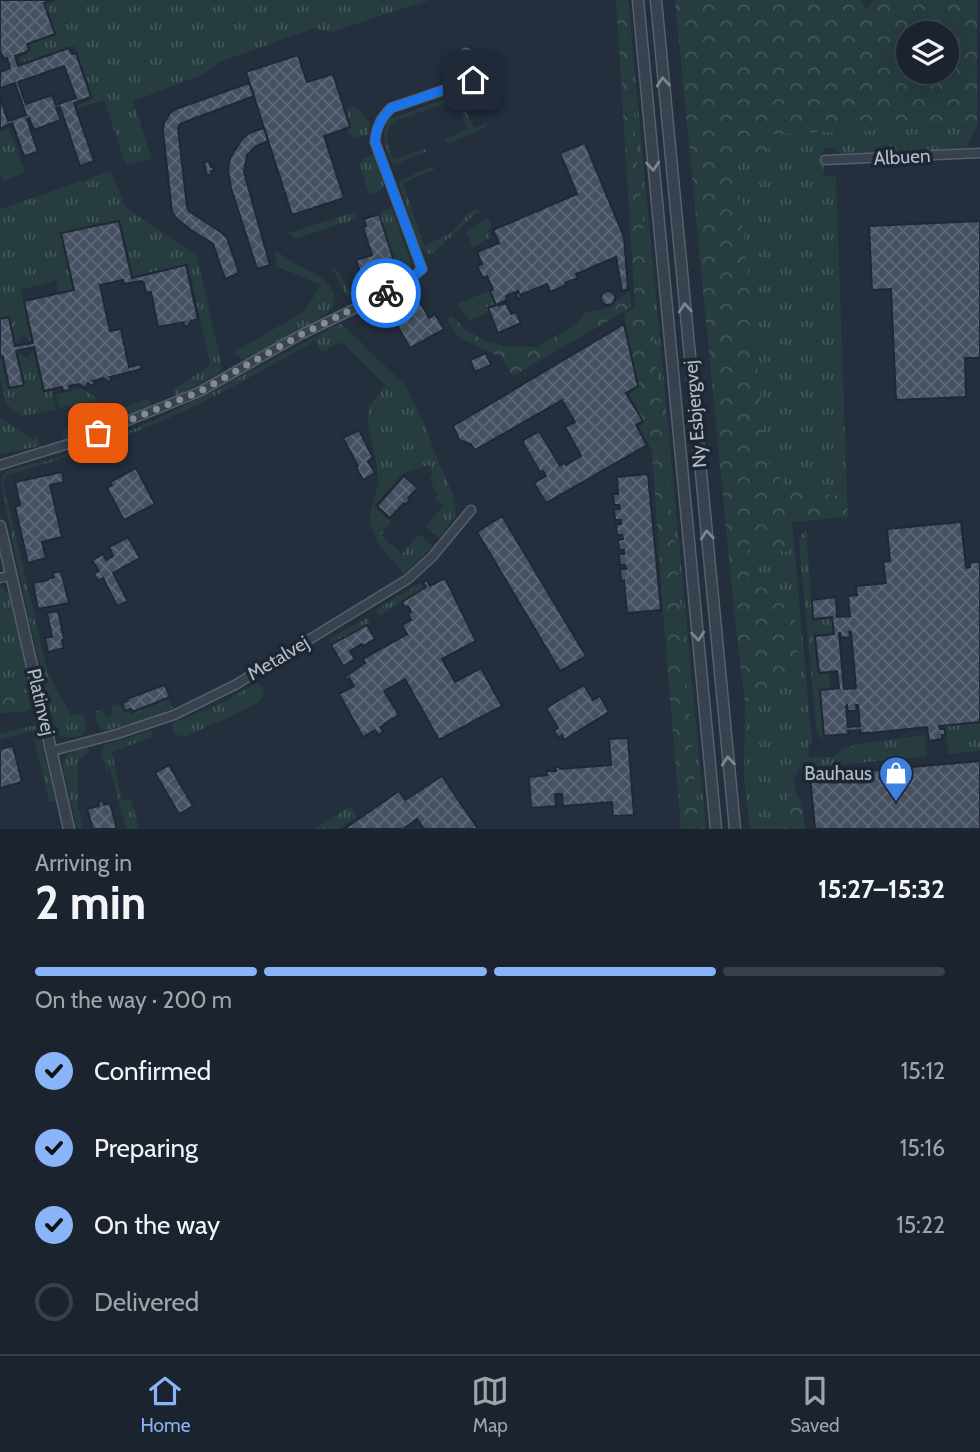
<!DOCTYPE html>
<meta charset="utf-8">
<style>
body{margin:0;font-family:Cabin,sans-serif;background:#282f3a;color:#f1f3f6;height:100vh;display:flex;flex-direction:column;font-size:26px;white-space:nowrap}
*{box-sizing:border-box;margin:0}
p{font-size:23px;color:#a0a4aa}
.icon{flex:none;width:38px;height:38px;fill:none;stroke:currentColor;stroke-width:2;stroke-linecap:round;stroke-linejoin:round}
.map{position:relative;height:829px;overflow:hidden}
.sheet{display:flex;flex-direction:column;background:#1b232e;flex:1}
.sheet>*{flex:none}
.buttons{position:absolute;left:896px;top:21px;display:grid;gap:14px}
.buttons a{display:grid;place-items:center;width:63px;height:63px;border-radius:50%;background:#1b232e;box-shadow:0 7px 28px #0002,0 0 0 2px #39404a;font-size:35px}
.pin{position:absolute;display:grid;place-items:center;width:60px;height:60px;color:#fff;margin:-30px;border-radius:14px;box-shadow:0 4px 10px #0006}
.courier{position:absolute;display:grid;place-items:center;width:70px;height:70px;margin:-35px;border:5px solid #1a73e8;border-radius:50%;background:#fff;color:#222;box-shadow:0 2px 9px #0007}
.headline em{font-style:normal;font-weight:700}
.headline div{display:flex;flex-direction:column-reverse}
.headline{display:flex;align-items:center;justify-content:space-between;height:119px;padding:0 35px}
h1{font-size:46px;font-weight:700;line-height:52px}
.bar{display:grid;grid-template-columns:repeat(4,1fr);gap:10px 7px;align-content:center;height:84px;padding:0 35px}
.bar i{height:9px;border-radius:5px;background:#39404a}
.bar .current{background:#8ab4f8}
.bar p{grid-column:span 4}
ol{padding:0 35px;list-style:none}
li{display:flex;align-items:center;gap:21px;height:77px}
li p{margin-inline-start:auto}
li .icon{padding:7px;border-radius:50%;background:#8ab4f8;color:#111;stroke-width:4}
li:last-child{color:#a0a4aa}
li i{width:38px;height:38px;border:4px solid #39404a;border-radius:50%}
.menu{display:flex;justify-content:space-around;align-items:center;height:98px;border-top:2px solid #39404a;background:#1b232e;font-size:19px;color:#a0a4aa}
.menu a{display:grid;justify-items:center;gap:4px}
.menu .current{color:#8ab4f8}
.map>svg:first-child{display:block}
</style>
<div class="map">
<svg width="980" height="829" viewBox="0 0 980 829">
<defs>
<pattern id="grass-tufts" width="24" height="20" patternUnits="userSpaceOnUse" patternTransform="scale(1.75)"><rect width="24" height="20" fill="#263c3f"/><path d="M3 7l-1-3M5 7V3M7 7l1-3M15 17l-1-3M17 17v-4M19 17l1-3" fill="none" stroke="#435659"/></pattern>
<pattern id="forest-crowns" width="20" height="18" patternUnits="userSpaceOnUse" patternTransform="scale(1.75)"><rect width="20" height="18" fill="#263c3f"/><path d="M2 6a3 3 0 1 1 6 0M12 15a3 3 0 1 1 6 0" fill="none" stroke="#435659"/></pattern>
<pattern id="building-cross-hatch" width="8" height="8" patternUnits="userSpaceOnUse" patternTransform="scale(1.75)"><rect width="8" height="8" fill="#455162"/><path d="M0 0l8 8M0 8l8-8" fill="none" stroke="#5d6877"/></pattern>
</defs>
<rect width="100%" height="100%" fill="#242f3e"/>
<!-- grass -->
<g fill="url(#grass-tufts)">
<path d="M57,0H430L331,32L314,28L217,63L213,68L204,74L133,101L152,159L126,165L104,100L79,108L78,105L93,98L75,46L20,63L19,58L31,50L29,45L56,35L45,4Z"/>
<path d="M625,0H628L706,829H699L677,564L645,252Z"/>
<path d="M448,98L450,102L395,121C381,132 389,146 393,160L425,149L426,152L395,164L392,163C386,147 379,134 390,119Z"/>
<path d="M460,99L474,128L487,123L486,127L451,143H446L444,140L468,129L456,100Z"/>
<path d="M351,105L360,110L370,123L368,135L357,138L350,135L347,130L351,127L346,109H352Z"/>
<path d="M977,126L966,149L842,155L833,147L823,149L824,176L836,177L847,497L788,488L767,460L736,162L767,156L773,134Z"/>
<path d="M9,128L25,172L3,181L0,172V132Z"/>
<path d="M374,154L384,183C383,191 376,192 369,195L360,164L363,158Z"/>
<path d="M433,166L435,169L403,183L424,246L453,232L467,214L476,209L483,212L475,214L431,255L422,250L417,241L399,184L402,180Z"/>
<path d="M111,171L126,208L197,255L222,367L219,373L177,396H175L172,387L175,388L205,369L210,363L188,264L133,276L120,220L60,233L73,289L58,293L56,280L21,290L31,341L22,336L16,345L9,316L0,318V209Z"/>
<path d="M392,208L411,263V270C403,280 361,304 350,297C342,294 338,275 332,268L334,267C343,275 344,289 354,297L371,288L367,276L395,265L379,213Z"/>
<path d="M355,212L358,218L356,219L295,239L288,233Z"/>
<path d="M487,217L492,227L488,230L491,237L472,248L469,237L465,234Z"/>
<path d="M274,252H277C284,256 290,260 296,264C304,269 314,272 321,278C336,288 339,304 325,315L246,359H242L233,353L305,311L321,285L277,266Z"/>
<path d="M489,291L495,304L488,307L489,312L470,320L457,304Z"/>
<path d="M339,324H341L405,385L423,420L436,456L453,494L456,514L440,537L437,536L426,526L443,506L435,499L437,495L430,479L433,473L429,465L403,473L374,506L391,522L381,535L402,554L419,534L432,545V547L404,574L379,545L370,525L372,506L378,483L377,465L368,426L369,406L386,385L341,342L322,352L315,341C272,364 232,389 188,409C130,437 69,457 8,475L4,478V485L46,666L54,685L71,715L84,714L86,728L80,736C71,737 64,739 56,733C36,649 16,565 1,481L2,476L8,470C127,445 232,380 339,324Z"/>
<path d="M33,350L43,392L52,391L56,409L23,416L7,405L0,379V360L1,358L8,389L24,386L18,353L27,358Z"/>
<path d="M81,388L98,399L59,408L56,394Z"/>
<path d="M147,399L152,404L149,408L103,427L63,440L61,434L65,429Z"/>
<path d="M0,417L33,440L37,434L40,446L0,454Z"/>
<path d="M792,522L812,742L808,747L809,757H833L841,750L857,744L925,735L927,756L798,769L794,781L796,793L788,797L780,823L792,822L805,825V829H750L744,778L745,703L788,678L785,593L749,580L747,543L787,552Z"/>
<path d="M806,531L813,620L831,619L833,633L814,635L818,674H829L831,688L819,690L824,739L820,737L816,728L799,542L802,534Z"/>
<path d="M420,583L424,588L379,616L376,610Z"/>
<path d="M0,585L9,596L31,690L27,693L0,692Z"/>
<path d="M367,618L369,621V624L332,644L329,639Z"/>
<path d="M258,682L265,693L258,702L236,714L185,737L175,734L171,724L222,703Z"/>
<path d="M169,699L173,708L160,715L104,731C96,726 97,720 96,711L103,709L106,718L113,716L111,706L120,704L124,712L130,711L131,714Z"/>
<path d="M980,723V751L948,754L946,726Z"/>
<path d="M31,726H35L39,730L55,801L51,802L49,801L32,731L0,740V734Z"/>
<path d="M151,731L154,736L112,752L122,801L131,799L139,829H126L110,769L106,770L101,750L105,745Z"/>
<path d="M88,748L89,751L78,761V807L83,829H77L63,766C65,751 75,750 88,748Z"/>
<path d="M351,806L357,817L339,829H314Z"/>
</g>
<!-- forest -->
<g fill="url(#forest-crowns)" fill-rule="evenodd">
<path d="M616,0H625L645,252L677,564L699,829H681L663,613L652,451L639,427L644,423L629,395L638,387L624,315L635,307Z"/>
<path d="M675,0H861L866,9L873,0H977V126L773,134L767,156L736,162L767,460L788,488L847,497L848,517L792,522L787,552L747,544L749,580L785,593L794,615L799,670L789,678L745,703L734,610ZM908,33H947V72H908Z"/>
<path d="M629,291L632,307L513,376L501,357L466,341L455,333L446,318L452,316L466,330L485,341L507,347H538L576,324L585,313L607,308Z"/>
<path d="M0,692L27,693L32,707L25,712L0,713Z"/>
<path d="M796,793L801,801L805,825L792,822L780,823L775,819L772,813L774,810L787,804L788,797Z"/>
</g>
<!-- building -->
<g fill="url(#building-cross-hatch)" stroke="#1f2835" stroke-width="2" fill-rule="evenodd">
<path d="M0,0H53L44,3L55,34L27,44L29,49L27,52L15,56L18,66L69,48L72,54L76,53L91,97L74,103L94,161L80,166L60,107L56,108L61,120L34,130L29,118L27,119L38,152L24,156L12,123L0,129V97L8,121L26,115L15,83L0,88V72L10,68L7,58L4,59L1,53H0ZM64,66L76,98L56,105L52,95L26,104L18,82Z"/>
<path d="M298,55L307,82L333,74L350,127L324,136L344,198L292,215L246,72Z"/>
<path d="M249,83L254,96L190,120L180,124L178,128L187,207L189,211L222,233L227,238L239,273L225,279L213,244L191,230L177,219L172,212L163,131L164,123L170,113L176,109Z"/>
<path d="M264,128L268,141L256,146L247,155L244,172L270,265L257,269L231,188L228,170L230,158L242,139L249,133Z"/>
<path d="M585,143L624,237L628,289L622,291L616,257L576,274L578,278L565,283L566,285L550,292L547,284L520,295L521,297L518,299L516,294L519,293L518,291L506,296L507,300L498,304L499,306L506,303L511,314L516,312L521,323L498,333L488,308L496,305L490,291L493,290L487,276L483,278L477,266L482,264L477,252L499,243L493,230L577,194L560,153Z"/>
<path d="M209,161L211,167L213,166L214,171H211L212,174L207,176L204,162Z"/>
<path d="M379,214L395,264L361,275L356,260L372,255L363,227L366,226L364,219Z"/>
<path d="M119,221L132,278L186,265L198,319L191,321L187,327L183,324L184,322L158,327L151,292L146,293L144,283L141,281L124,284L123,280L100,285L110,331L121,329L129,367L141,364L142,369L110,377L112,378L109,382L103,378L93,381L95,382L92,386L88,383L85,388L79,384L69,386L70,390L63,391L62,387L44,391L34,347L16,351L24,385L9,388L3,357L0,355V319L9,317L15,346L33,343L24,301L74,290L61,233Z"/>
<path d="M980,221V358H965L966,397L896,400L891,289L872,290L869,226Z"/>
<circle cx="608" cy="298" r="7"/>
<path d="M419,300L429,318L435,314L444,329L410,348L392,316Z"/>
<path d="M389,305L392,314L378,319L375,310Z"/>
<path d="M624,324L638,386L626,393L643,421L636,425L647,445L546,503L534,483L546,476L543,471L540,472L523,443L524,440L539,431L560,466L565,463L566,465L581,456L565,427L575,422L562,400L475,450L471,444L459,440L453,426Z"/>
<path d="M486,353L491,365L475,372L470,360Z"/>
<path d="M359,430L373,458L368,461L375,473L363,480L356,467L358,466L343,438Z"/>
<path d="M136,468L155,504L124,520L107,488L112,485L110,482Z"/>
<path d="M62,472L64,482L50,485L62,537L42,542L46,558L28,563L15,507L20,505L15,482Z"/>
<path d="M648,474L661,610L627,613L624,580L621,581L620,569H626L625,565H620L619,554H624V550H619L618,540L623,539L622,535H617L616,524H621V520H615L614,509H620L619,505H614L613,494H618L617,477Z"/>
<path d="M404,476L418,488L408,498L410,500L406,504L404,503L390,518L377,506Z"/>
<path d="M502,516L586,656L560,671L477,532Z"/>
<path d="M961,522L966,568L970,567V562H980V722L939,726L940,729H945V735H942V739L929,741L927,727L870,733H860V730L848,731L849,734L824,736L820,690L839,688L837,671L819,673L815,636L834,634L832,617L813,619L812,600L836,597L837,617L850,616L848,596L857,595L856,586L886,583L883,562L890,561L887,529ZM849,632H851L856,688L844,689L839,633H840L841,638L850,637ZM847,705L848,711H857L856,705H858L860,726L848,727L846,706Z"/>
<path d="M128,537L140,558L113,573L128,601L117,606L103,578L98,581L94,574L99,571L92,560L103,554L106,560L113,556L109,547Z"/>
<path d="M61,571L69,603L38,609L33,583L48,580V579L54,577L53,573Z"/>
<path d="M445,578L476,641L442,659L455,682L481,668L502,706L439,740L405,679L384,691L399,715L384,724L385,725L380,727L383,732L378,735L375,730L363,737L339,694L354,686L349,678L346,680L345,677L365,663L363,659L407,634L402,625L411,620L408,614L411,612L408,606L405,608L402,602L426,587L423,582L427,580L430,586Z"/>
<path d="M58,611L64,639L62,640L64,648L48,652L45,638L52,637L47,613Z"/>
<path d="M367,625L375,639L363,646L362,644L350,651L355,659L343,666L331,645Z"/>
<path d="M164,685H165L170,697L132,712L131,709L125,711L122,703L128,701L127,699Z"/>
<path d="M584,685L593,700L600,696L609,712L564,740L562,735L558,738L554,731L558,728L546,708Z"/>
<path d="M628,738L634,815L613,816L612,802L563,806L562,794H555L556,806L531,808L529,777L547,775V771H556L555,767H560V769L611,765L609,739Z"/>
<path d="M13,746L22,782L0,788V749Z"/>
<path d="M980,761V829H815L810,776Z"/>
<path d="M169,765L193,806L179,814L155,773Z"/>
<path d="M442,776L478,829H424L417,819L403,829H344L399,791L405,800Z"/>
<path d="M103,801L104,805L110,803L117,829H93L87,809L99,806L98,802Z"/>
</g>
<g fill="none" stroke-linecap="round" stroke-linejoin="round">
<!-- minor casing -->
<g stroke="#565f6c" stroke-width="11">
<g id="minor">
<path d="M825,160L980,153"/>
<path d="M0,465L78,441L199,392L302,334L404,285L422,269L375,142C376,127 381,118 391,108L473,80L466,53"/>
<path d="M0,578L12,575"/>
<path d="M52,751L117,734L174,715L235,685L408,579L432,557L471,510"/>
</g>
</g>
<!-- tertiary casing -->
<g stroke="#565f6c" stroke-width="13">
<g id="tertiary">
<path d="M638,0L716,829"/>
<path d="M656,0L735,829"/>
<path d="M0,526L69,829"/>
</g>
</g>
<!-- minor -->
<use href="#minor" stroke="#38414e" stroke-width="8"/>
<!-- tertiary -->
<use href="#tertiary" stroke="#38414e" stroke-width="10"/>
</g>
<!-- one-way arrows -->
<defs><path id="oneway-chevron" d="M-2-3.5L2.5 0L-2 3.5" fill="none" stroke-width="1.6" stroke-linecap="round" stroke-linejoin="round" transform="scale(1.75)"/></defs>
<g stroke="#7c8592">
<use href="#oneway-chevron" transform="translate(663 82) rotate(-95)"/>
<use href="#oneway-chevron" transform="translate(653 166) rotate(85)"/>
<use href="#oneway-chevron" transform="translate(685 308) rotate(-95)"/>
<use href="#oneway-chevron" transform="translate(707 535) rotate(-95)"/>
<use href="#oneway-chevron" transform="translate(698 636) rotate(85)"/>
<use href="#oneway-chevron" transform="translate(728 761) rotate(-95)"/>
</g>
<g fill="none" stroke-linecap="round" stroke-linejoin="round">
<!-- done -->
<path stroke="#828b98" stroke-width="7" stroke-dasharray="0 12.6" d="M98,433L199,392L302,334L386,293"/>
<!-- route -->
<path stroke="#1a73e8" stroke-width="9" d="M386,293L404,285L422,269L375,142C376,127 381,119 391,108L473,80"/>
</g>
<!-- icons -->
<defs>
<g id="shop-pin" transform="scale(1.75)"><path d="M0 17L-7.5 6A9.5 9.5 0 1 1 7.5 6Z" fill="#3f7fe0" stroke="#1d2633"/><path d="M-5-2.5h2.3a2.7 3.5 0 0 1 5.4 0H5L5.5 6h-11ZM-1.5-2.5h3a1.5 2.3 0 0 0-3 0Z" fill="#fff"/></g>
</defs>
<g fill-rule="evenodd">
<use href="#shop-pin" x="896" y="773"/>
</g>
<g text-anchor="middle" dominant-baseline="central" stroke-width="7" stroke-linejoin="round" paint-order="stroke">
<!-- street labels -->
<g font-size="19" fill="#b4bcc9" stroke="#1d2633">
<text transform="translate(902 157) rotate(-3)">Albuen</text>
<text transform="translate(695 414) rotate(-95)">Ny Esbjergvej</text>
<text transform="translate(278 658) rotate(-31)">Metalvej</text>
<text transform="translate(41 702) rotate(77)">Platinvej</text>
</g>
<!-- poi labels -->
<g font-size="19" fill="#b4bcc9" stroke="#1d2633" text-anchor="end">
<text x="872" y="773">Bauhaus</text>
</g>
</g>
</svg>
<div class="buttons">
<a><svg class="icon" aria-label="layers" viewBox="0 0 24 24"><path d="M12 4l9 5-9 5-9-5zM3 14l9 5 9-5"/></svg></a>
</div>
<div class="pin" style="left:98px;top:433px;background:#ea580c"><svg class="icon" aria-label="bag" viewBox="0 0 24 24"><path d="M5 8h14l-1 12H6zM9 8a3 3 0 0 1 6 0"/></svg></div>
<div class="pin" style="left:473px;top:80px;background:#1f2937"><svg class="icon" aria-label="home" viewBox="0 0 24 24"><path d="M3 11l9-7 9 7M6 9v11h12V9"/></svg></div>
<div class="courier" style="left:386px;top:293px"><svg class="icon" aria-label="bike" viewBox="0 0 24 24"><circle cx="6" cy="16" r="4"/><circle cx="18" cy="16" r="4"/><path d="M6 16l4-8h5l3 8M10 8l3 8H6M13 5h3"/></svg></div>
</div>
<section class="sheet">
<div class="headline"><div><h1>2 min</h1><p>Arriving in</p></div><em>15:27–15:32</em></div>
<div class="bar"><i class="current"></i><i class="current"></i><i class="current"></i><i></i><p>On the way · 200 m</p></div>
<ol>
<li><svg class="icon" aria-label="check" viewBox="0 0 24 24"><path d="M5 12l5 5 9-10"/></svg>Confirmed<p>15:12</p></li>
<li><svg class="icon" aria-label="check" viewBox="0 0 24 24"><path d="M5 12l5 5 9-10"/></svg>Preparing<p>15:16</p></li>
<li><svg class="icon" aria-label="check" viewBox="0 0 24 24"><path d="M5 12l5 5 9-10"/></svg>On the way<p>15:22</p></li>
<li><i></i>Delivered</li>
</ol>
</section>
<nav class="menu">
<a class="current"><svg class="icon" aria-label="home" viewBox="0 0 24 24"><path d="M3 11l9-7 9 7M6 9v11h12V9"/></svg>Home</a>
<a><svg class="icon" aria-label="map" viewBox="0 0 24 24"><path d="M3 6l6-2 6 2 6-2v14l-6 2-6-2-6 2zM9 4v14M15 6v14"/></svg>Map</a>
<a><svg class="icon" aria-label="saved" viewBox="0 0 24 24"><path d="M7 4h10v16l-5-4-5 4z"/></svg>Saved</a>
</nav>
